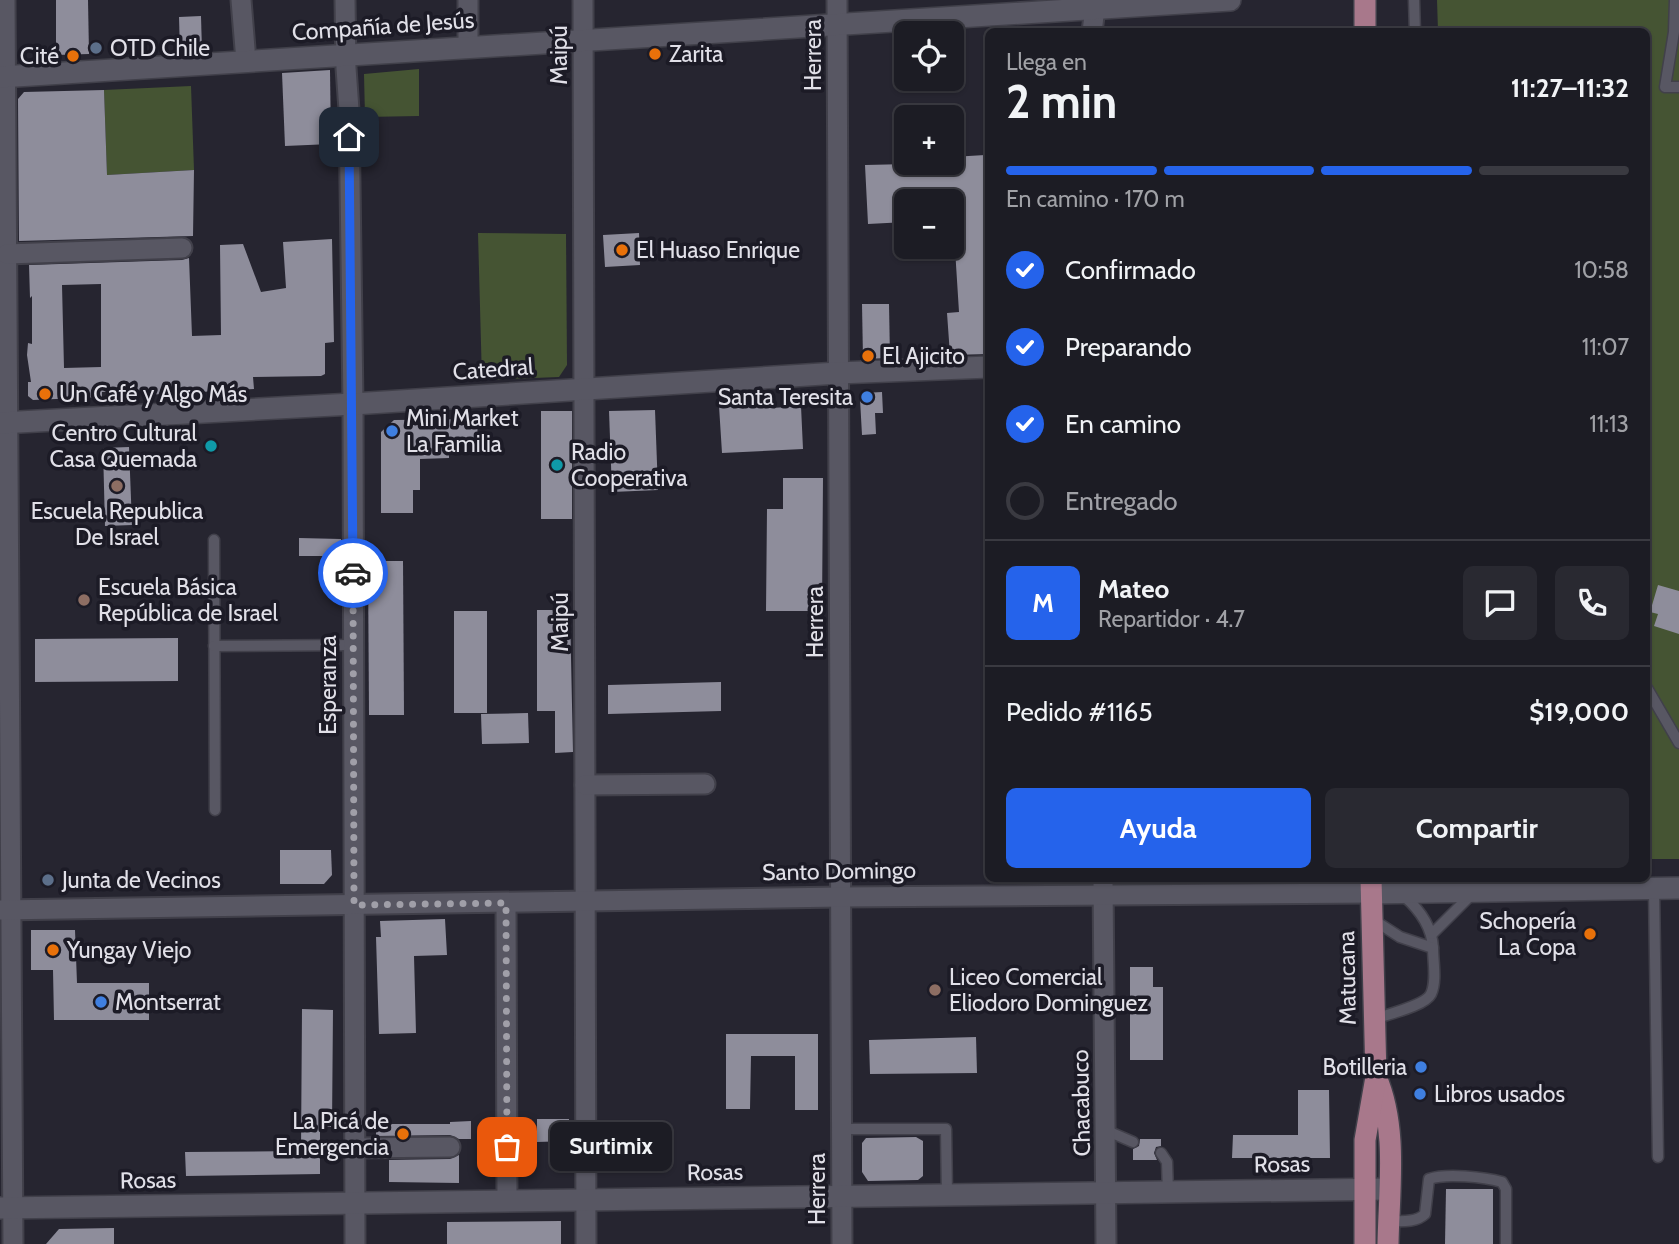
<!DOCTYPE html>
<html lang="es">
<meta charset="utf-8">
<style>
body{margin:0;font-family:Cabin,sans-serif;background:#292931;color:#f1f3f6;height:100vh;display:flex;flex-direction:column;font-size:26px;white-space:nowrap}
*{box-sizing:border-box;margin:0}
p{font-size:23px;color:#a0a1a6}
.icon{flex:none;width:38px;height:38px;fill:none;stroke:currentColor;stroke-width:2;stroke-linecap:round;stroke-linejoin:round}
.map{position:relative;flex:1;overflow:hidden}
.details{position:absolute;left:985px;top:28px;width:665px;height:854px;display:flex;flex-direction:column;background:#1c1c24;border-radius:10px;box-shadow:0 2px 5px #0004,0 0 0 2px #3a3a41}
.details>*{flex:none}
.buttons{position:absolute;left:894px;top:21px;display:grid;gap:14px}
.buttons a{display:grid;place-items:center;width:70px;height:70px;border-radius:10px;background:#1c1c24;box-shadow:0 2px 5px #0004,0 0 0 2px #3a3a41;font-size:35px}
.pin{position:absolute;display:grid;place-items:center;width:60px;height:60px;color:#fff;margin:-30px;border-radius:14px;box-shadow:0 4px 10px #0006}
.courier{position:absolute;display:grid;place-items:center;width:70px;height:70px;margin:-35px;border:5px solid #2563eb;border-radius:50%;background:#fff;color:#222;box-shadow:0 2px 9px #0007}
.bubble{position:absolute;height:49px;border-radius:10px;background:#1c1c24;box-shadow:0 2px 5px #0004,0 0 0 2px #3a3a41;font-size:23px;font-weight:700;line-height:49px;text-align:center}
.head em{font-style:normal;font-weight:700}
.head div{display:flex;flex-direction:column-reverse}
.head{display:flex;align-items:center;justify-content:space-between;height:119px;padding:0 21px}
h1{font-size:46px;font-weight:700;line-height:52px}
.bar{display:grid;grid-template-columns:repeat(4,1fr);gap:10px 7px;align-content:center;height:84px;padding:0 21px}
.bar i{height:9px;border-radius:5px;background:#3a3a41}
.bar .on{background:#2563eb}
.bar p{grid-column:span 4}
.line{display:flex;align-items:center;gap:18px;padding:0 21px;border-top:2px solid #3a3a41}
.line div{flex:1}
.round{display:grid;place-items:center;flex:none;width:74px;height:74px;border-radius:10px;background:#292931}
ol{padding:0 21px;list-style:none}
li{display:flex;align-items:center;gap:21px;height:77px}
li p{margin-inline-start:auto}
li .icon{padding:7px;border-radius:50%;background:#2563eb;color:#fff;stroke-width:4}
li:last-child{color:#a0a1a6}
li i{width:38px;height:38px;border:4px solid #3a3a41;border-radius:50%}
.primary-button{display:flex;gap:14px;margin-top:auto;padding:14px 21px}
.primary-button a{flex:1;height:80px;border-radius:10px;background:#2563eb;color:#fff;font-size:28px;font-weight:700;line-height:80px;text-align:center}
.primary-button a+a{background:#292931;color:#f1f3f6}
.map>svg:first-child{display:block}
</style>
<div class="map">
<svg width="1679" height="1244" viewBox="0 0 1679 1244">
<rect width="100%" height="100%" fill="#262530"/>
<!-- green -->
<g fill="#455433">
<path d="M1437,0H1679V859H1647V32L1438,31Z"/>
<path d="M419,69V116L365,117L364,74Z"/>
<path d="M191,86L194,170L107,175L104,90Z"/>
<path d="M478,233L566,234L567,365L559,377L482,380Z"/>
</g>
<!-- building -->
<g fill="#8e8d9b" fill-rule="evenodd">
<path d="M56,0H88L89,54L56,55Z"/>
<path d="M201,16L202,51L180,52L179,17Z"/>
<path d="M330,70L331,144L285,146L282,73Z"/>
<path d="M104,90L107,175L194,170L193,236L19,241L18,99L24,92Z"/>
<path d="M985,155L989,213V354L950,355L947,313L959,312L952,201H906V222L868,224L865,165L952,163V157Z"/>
<path d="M639,233L640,265L605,267L603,235Z"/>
<path d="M332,239L334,342L325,343V374L321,376L253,377L254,389L145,395V390L102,392V397L33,400L28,396V382H31L27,355L28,343L32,344V296L30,298L29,265L182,260L189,258L192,336L221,335L220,245L243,244L261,292L286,288L283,242ZM101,284V367L64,368L62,285Z"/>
<path d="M862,304H889L890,358L863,359Z"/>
<path d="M882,392L883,413H875L876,434L862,435L860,399L864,393Z"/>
<path d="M771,403L772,408L801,406L803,449L722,453L719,406Z"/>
<path d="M655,410L658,490L612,492L609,411Z"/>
<rect x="541" y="411" width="31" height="108"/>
<path d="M477,419L478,445H462V451L449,452V458L420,459V490H413V513H381V432L394,420Z"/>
<path d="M129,447L132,525L105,526L103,448Z"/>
<path d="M783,478H823L822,611H766L767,509H783Z"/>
<path d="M299,538L341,539V556H299Z"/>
<path d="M368,561H403L404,715H369Z"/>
<path d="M1658,585L1679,591V634L1654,626L1658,614L1650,612Z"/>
<path d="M537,610H570L573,752L555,753V711H537Z"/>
<rect x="454" y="611" width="33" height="102"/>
<path d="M178,638V681L35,682V639Z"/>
<path d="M721,682V711L608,714V685Z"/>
<path d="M528,713L529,743L482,744L481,714Z"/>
<path d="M280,850H331L332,875L324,884H280Z"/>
<path d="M445,919L447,955L414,956L416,1033L379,1034L376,937H381L380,921Z"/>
<path d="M31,930H75L77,983H149V1020H54L53,970H31Z"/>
<path d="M1130,967H1153V987H1163V1060H1130Z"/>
<path d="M302,1009L333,1010L332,1127H320V1174L186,1176L185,1152L301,1151Z"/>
<path d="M726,1034H818V1110H795V1056H751L750,1109H726Z"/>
<path d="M976,1037L977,1073L870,1074L869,1040Z"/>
<path d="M1298,1090H1329L1330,1158H1232L1233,1135H1298Z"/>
<path d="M537,1119H569V1141L537,1142Z"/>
<path d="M471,1121V1139H459L450,1135L376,1136V1124H450V1122Z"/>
<path d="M916,1137L923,1141V1176L918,1180L868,1181L862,1172V1143L866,1138Z"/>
<path d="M1140,1139H1161V1146L1156,1147L1154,1153L1157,1160H1133V1149L1139,1146Z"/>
<path d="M459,1155V1183L389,1182V1160L450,1159Z"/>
<path d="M1446,1189H1493V1244H1445Z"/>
<path d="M561,1221V1244H447V1222Z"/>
<path d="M114,1228V1244H46L59,1229Z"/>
</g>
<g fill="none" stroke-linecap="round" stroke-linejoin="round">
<!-- lane casing -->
<g stroke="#41404a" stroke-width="13">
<g id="lane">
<path d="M1414,0L1415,32"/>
<path d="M1675,0L1674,32L1665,87H1679"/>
<path d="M214,540L215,810"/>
<path d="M214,646L353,645"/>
<path d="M1647,688L1679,743"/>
<path d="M1654,889L1658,1157"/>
<path d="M1404,896C1420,910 1432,926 1433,948"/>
<path d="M1372,919L1400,937L1433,948C1433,962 1437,981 1431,994C1425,1006 1388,1014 1374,1019"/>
<path d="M1432,934L1471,895"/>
<path d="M841,1129H946L947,1195"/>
<path d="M1105,1130L1133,1142"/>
<path d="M1161,1153L1167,1162L1168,1192"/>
<path d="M1389,1221C1400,1221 1416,1223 1425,1214L1429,1179C1446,1173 1484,1177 1502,1182L1506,1189V1244"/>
</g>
</g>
<!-- street casing -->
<g stroke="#41404a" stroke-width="23">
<g id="street">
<path d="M5,0L13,1244"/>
<path d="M241,0L246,61"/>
<path d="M345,0L346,68L349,110L353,404L355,1244"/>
<path d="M468,0V47"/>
<path d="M583,0L586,1244"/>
<path d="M837,0L842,1244"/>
<path d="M1092,32L1096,0"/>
<path d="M7,254L182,248"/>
<path d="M585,785L705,784"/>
<path d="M1103,878L1106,1244"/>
<path d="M506,903L507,1201"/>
<path d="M0,910L840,897L1371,893"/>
<path d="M354,1148L450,1147"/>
</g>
</g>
<!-- secondary casing -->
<g stroke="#41404a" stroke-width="24">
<g id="secondary">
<path d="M0,77L1230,0"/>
<path d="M0,423L353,404L838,373L989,367"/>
<path d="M1371,893L1679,888"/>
<path d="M0,1208L1389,1189"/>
</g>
</g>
<!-- primary casing -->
<g stroke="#41404a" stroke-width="24">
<g id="primary">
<path d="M1365,0V32"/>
<path d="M1376,1077C1398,1128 1389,1189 1388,1244"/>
<path d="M1365,1244V1140L1376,1077L1371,878"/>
</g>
</g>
<!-- lane -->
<use href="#lane" stroke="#585763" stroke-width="10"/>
<!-- street -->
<use href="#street" stroke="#585763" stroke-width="19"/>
<!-- secondary -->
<use href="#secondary" stroke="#585763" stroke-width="21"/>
<!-- primary -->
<use href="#primary" stroke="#a8788b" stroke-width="21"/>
</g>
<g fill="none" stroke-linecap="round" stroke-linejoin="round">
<!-- done -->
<path stroke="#a09fa8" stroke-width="7" stroke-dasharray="0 12.6" d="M353,573L354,905L506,903L507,1147"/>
<!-- route -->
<path stroke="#2563eb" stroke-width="9" d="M349,137L353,573"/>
</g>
<!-- markers -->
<g fill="#5c6f8a" stroke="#1c1b26" stroke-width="2.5">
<circle cx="96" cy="48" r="7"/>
<circle cx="48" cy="880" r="7"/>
</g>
<g fill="#e8710a" stroke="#1c1b26" stroke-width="2.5">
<circle cx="655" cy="54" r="7"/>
<circle cx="73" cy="56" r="7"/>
<circle cx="622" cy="250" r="7"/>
<circle cx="868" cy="356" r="7"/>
<circle cx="45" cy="394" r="7"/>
<circle cx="1590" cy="934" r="7"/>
<circle cx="53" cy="950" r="7"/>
<circle cx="403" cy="1134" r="7"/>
</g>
<g fill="#3f7fe0" stroke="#1c1b26" stroke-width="2.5">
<circle cx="867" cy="397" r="7"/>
<circle cx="392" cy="431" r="7"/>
<circle cx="101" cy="1002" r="7"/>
<circle cx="1421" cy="1067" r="7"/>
<circle cx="1420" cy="1094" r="7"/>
</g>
<g fill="#0f9aa8" stroke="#1c1b26" stroke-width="2.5">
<circle cx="211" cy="446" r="7"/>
<circle cx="557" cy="465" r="7"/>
</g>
<g fill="#8d6e63" stroke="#1c1b26" stroke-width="2.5">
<circle cx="117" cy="486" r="7"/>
<circle cx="84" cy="600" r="7"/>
<circle cx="935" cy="990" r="7"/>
</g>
<g text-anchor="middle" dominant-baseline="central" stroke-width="7" stroke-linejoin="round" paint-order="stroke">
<!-- street labels -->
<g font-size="23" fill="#e1e0e8" stroke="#1c1b26">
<text transform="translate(383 26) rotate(-4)">Compañía de Jesús</text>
<text transform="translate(559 55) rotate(-90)">Maipú</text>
<text transform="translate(813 55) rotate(-90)">Herrera</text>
<text transform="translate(493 369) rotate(-4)">Catedral</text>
<text transform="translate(560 622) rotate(-90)">Maipú</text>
<text transform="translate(815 622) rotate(-90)">Herrera</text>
<text transform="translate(328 685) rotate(-90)">Esperanza</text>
<text transform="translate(839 871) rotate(-1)">Santo Domingo</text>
<text transform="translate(1347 978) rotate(-91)">Matucana</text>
<text transform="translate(1081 1103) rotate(-91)">Chacabuco</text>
<text transform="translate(1282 1164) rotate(-1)">Rosas</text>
<text transform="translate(715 1172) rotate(-1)">Rosas</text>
<text transform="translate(148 1180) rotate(-1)">Rosas</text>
<text transform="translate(817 1189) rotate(-90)">Herrera</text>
</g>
<!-- poi labels -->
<g font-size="23" fill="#e1e0e8" stroke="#1c1b26" text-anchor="start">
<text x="110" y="48">OTD Chile</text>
<text x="669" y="54">Zarita</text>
<text x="59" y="56" text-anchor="end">Cité</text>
<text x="636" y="250">El Huaso Enrique</text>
<text x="882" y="356">El Ajicito</text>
<text x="59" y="394">Un Café y Algo Más</text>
<text x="853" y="397" text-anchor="end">Santa Teresita</text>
<text x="406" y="418">Mini Market<tspan x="406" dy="26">La Familia</tspan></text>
<text x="197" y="433" text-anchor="end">Centro Cultural<tspan x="197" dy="26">Casa Quemada</tspan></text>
<text x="571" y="452">Radio<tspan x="571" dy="26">Cooperativa</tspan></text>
<text x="117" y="511" text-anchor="middle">Escuela Republica<tspan x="117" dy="26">De Israel</tspan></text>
<text x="98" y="587">Escuela Básica<tspan x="98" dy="26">República de Israel</tspan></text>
<text x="62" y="880">Junta de Vecinos</text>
<text x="1576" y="921" text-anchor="end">Schopería<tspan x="1576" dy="26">La Copa</tspan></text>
<text x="67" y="950">Yungay Viejo</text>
<text x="949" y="977">Liceo Comercial<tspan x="949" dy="26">Eliodoro Dominguez</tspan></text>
<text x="115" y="1002">Montserrat</text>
<text x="1407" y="1067" text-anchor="end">Botilleria</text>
<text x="1434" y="1094">Libros usados</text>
<text x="389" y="1121" text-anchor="end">La Picá de<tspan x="389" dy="26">Emergencia</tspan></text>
</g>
</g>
</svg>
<div class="buttons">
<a><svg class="icon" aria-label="locate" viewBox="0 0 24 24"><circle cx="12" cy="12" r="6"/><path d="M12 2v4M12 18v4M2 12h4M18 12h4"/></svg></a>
<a>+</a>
<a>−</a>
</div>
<div class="pin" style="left:507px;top:1147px;background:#ea580c"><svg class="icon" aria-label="bag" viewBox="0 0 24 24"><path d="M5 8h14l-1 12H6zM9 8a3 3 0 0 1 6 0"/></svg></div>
<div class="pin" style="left:349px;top:137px;background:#1f2937"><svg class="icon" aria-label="home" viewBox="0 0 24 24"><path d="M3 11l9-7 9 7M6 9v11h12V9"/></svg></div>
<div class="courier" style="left:353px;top:573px"><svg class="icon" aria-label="car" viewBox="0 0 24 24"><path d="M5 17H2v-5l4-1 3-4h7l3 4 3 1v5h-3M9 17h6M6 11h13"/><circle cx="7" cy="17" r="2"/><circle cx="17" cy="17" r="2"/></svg></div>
<div class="bubble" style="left:550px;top:1122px;width:122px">Surtimix</div>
<section class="details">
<div class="head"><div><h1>2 min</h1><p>Llega en</p></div><em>11:27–11:32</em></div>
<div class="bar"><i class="on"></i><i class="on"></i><i class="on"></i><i></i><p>En camino · 170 m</p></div>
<ol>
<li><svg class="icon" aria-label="check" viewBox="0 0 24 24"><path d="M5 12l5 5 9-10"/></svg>Confirmado<p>10:58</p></li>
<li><svg class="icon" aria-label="check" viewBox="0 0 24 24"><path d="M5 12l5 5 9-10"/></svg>Preparando<p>11:07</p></li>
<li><svg class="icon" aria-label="check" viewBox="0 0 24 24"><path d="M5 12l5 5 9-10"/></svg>En camino<p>11:13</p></li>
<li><i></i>Entregado</li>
</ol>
<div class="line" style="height:126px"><b class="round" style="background:#2563eb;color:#fff">M</b><div><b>Mateo</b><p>Repartidor · 4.7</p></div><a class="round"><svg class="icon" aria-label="chat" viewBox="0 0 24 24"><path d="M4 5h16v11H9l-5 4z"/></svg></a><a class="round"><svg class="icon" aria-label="phone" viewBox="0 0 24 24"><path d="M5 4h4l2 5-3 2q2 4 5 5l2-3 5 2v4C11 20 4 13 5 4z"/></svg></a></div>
<div class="line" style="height:91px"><div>Pedido #1165</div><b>$19,000</b></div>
<div class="primary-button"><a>Ayuda</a><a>Compartir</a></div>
</section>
</div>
